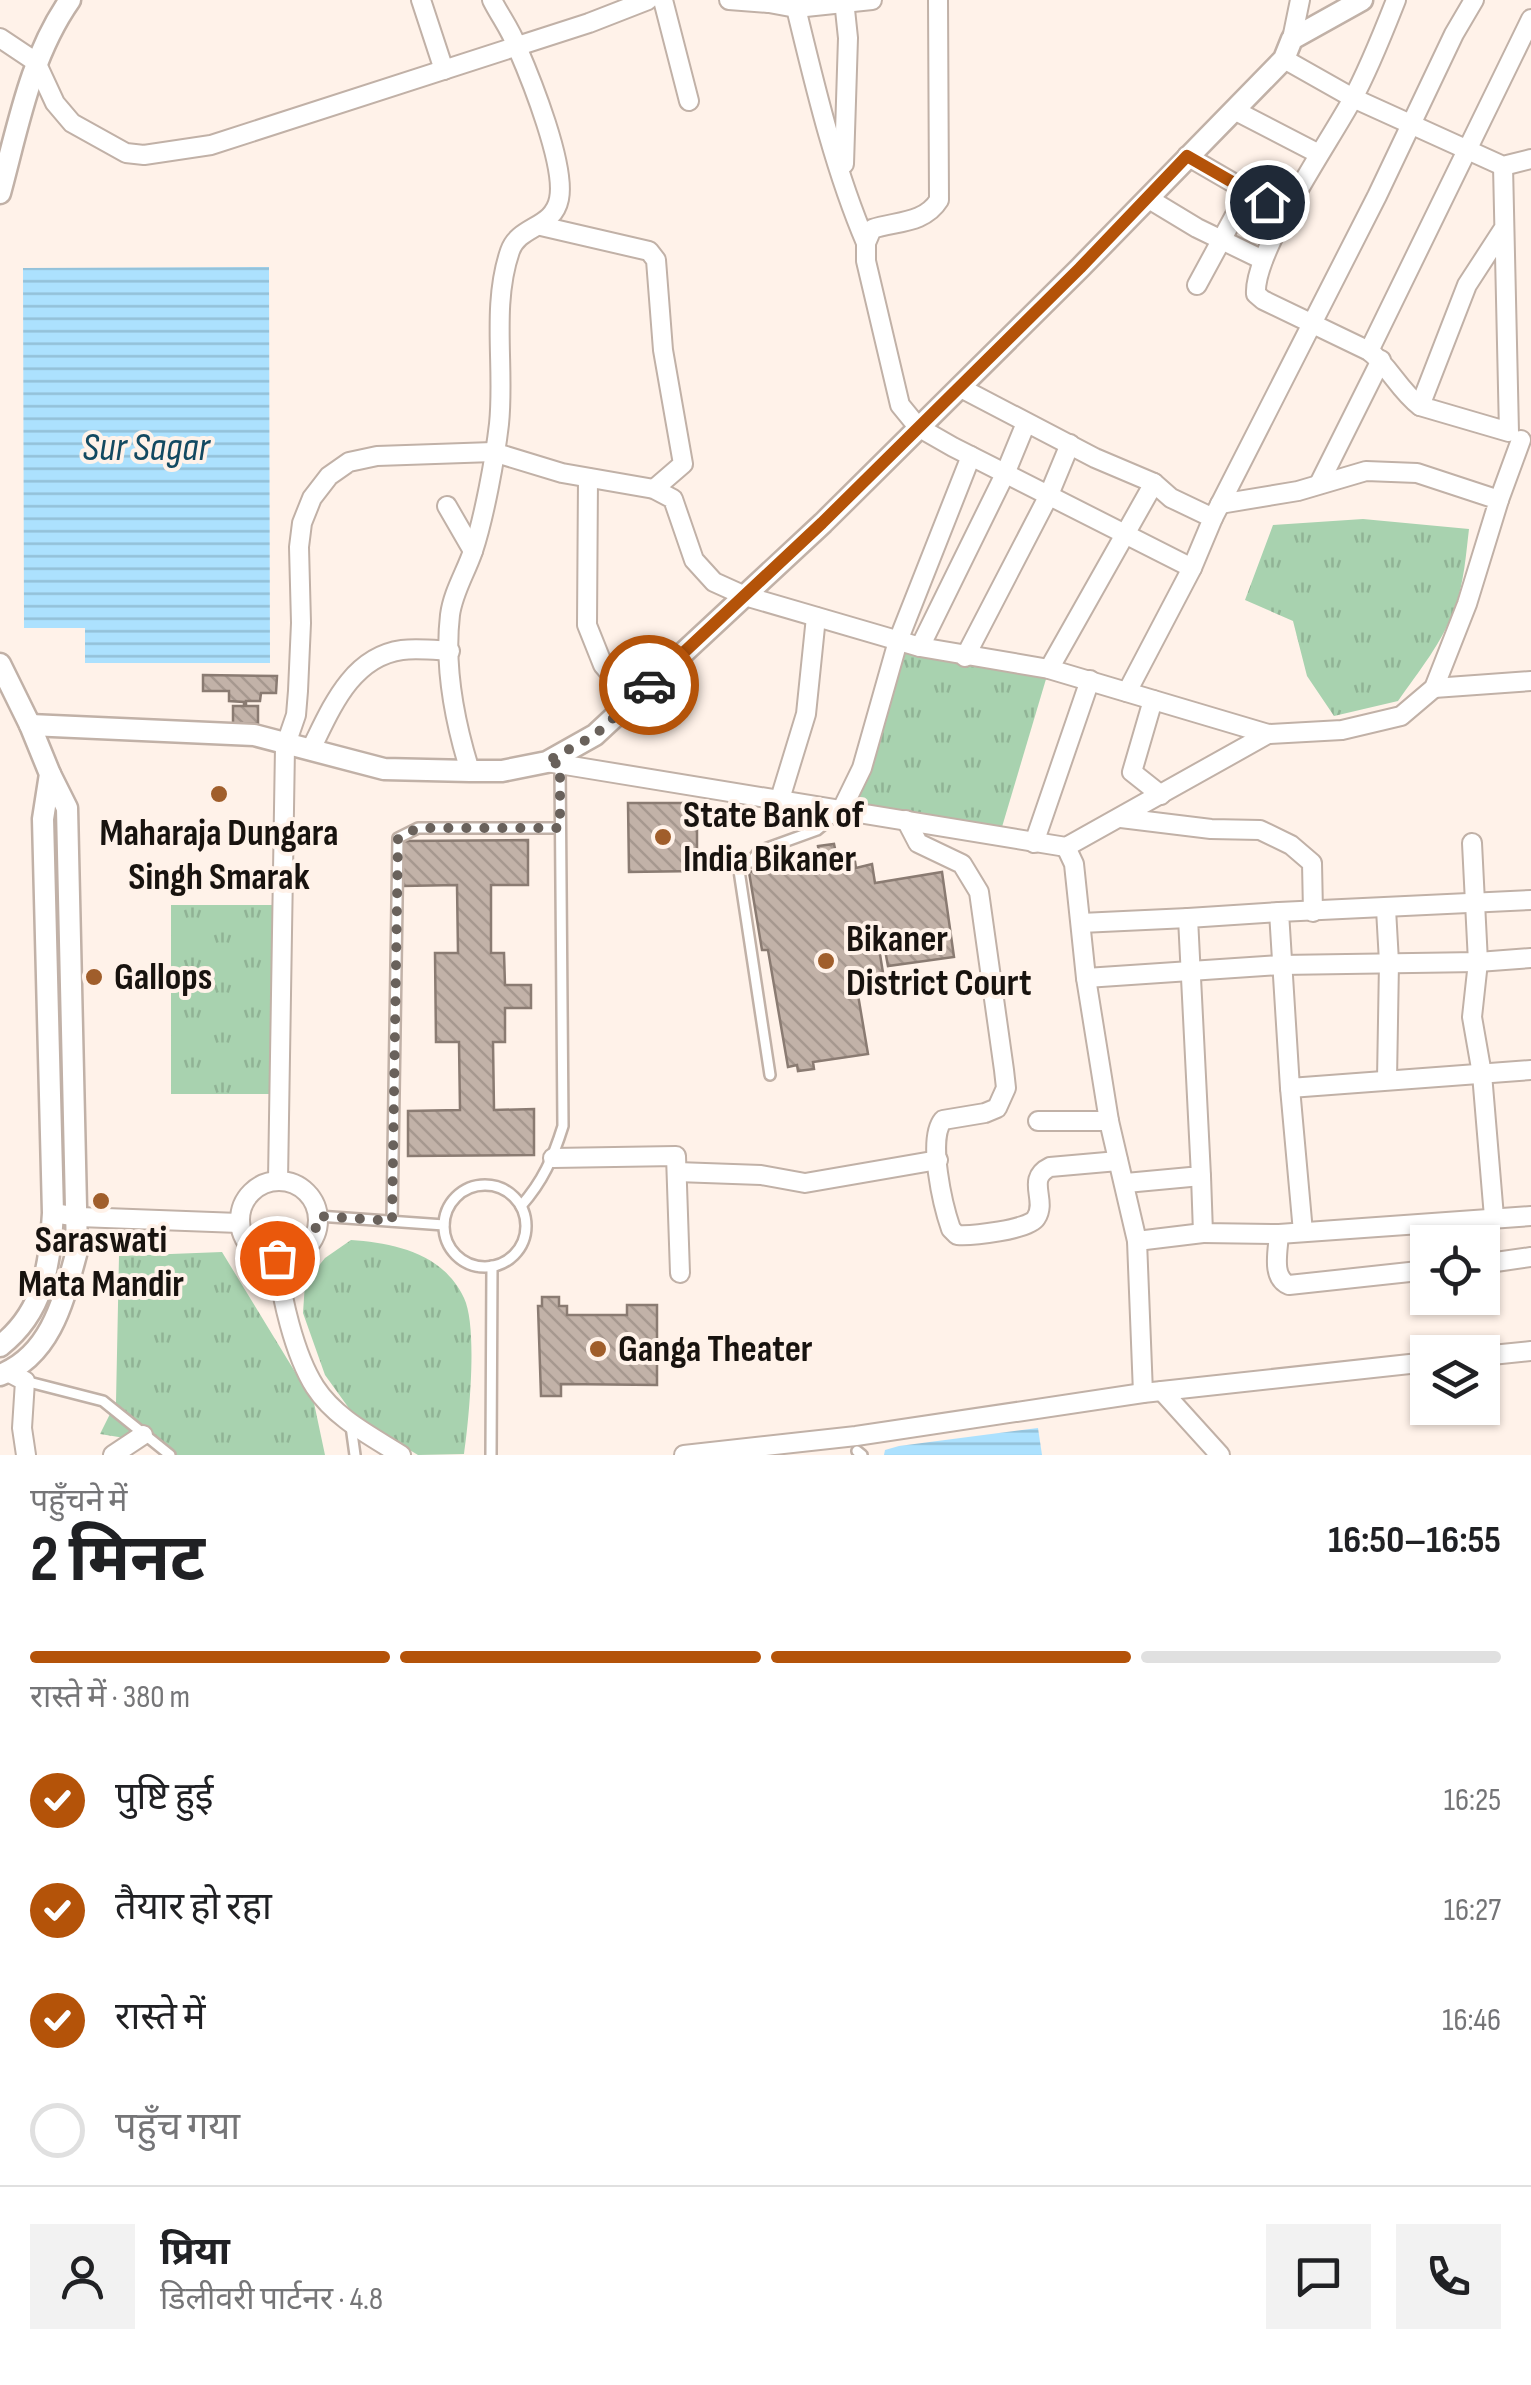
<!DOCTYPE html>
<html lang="hi">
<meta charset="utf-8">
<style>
body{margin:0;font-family:"Sofia Sans Condensed","Noto Sans Devanagari",sans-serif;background:#f2f2f2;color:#202124;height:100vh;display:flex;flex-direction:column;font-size:38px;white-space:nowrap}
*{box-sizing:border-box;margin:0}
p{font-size:32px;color:#757577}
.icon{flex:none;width:55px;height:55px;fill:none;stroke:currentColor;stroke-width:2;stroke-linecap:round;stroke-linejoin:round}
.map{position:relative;height:1455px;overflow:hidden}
.drawer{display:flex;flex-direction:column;background:#fff;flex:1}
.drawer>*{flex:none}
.buttons{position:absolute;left:1410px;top:1225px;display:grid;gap:20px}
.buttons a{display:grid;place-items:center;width:90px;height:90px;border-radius:0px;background:#fff;box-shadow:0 2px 8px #0004;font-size:50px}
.pin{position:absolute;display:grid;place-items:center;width:85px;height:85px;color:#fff;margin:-42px;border:5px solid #fff;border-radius:50%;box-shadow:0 2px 10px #0007}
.courier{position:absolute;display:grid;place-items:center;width:100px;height:100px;margin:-50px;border:8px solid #b45309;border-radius:50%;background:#fff;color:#222;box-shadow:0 2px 12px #0007}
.overview em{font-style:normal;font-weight:700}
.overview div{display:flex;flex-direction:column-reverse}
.overview{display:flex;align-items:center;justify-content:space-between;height:170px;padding:0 30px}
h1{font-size:65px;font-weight:700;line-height:75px}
.bar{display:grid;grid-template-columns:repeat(4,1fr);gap:15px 10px;align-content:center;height:120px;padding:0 30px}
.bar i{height:12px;border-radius:8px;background:#e0e0e0}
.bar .current{background:#b45309}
.bar p{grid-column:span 4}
.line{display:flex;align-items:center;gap:25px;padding:0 30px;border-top:2px solid #e0e0e0}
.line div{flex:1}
.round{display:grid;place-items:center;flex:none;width:105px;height:105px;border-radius:0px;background:#f2f2f2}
ol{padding:0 30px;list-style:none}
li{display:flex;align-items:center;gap:30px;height:110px}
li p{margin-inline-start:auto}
li .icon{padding:10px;border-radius:50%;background:#b45309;color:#fff;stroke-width:4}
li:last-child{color:#757577}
li i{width:55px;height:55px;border:5px solid #e0e0e0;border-radius:50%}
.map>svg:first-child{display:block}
</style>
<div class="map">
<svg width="1531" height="1455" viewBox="0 0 1531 1455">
<defs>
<pattern id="grass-tufts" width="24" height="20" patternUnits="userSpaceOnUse" patternTransform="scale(2.5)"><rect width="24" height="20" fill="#a8d2af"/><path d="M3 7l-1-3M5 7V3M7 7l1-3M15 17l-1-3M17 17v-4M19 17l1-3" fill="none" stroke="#90b395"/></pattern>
<pattern id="water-rules" width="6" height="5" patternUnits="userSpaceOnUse" patternTransform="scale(2.5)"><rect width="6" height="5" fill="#ace1fe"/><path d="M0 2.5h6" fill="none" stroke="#93c0d8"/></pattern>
<pattern id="building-back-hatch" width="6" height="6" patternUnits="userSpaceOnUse" patternTransform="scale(2.5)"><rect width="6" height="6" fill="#c2b2a8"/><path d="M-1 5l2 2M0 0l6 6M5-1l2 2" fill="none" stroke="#a6988f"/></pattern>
</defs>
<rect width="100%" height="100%" fill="#fff2e9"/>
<!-- grass -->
<g fill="url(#grass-tufts)">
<path d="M1363,519L1469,529C1466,554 1464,583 1455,607C1443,642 1419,671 1398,701L1334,716L1307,676L1293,621L1245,600L1273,525Z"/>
<path d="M898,641L1049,669L999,837L842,809Z"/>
<rect x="171" y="905" width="109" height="189"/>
<path d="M351,1240C394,1243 443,1253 464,1298C478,1327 469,1420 464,1454L418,1455L356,1418L325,1375L303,1313L305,1283L325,1258Z"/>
<path d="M222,1252L314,1403L325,1455H165L156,1443L100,1434L116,1402L119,1256Z"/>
</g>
<!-- water -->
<g fill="url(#water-rules)">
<path d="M269,267L270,663H85V628H24L23,268Z"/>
<path d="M1038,1428L1042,1455H884L885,1450L899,1446Z"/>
</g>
<!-- building -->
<g fill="url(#building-back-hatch)" stroke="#8a7b72" stroke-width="2.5">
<path d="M203,675L277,676L276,693H261L260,701H246V706H258V724L233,723V706H244V702L229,701V691H203Z"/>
<path d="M628,803H697V871L629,872Z"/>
<path d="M528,840V885H491V953H504L505,985H531V1008H505V1042H493L494,1110L534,1109V1155L408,1156V1111L460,1110L459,1042H436L435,953H458L457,885L403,886L402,841Z"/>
<path d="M834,844L837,858L854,855L856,868L872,864L875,883L942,872L954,957L888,966L882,934L877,936L884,979L856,983L868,1054L813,1062L814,1069L798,1071L797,1065L788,1067L768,950H762L749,872L820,860L818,846Z"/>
<path d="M542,1297H559V1306H567V1315H627V1305H657V1385L561,1384V1396H541L538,1306H542Z"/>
</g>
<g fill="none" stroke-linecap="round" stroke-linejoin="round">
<!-- service casing -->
<g stroke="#c1b1a7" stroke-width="14">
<g id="service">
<path d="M770,1075L738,864L751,862L759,851L817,830L840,811"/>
<circle cx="485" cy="1226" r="41"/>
<path d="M521,1206C543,1181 553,1158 563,1126L560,765"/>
<path d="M318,1216L444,1225"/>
<path d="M392,1221L398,838L418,828H560"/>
<path d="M25,1381L103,1401L170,1455"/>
<path d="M351,1426L355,1455"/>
<path d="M857,1451L862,1455"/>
<path d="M491,1455L492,1266"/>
</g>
</g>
<!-- minor casing -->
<g stroke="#c1b1a7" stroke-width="22">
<g id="minor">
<path d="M421,0L444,70"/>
<path d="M663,0L689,101"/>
<path d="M729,0L769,3"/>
<path d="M768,0L769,3L796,8C815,86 834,168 866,243"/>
<path d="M844,0L848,38L844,164"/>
<path d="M938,0L939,200C924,224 896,221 872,229L866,243V261L900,405L918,427L953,447L1192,568"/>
<path d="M1396,0C1383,33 1369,69 1352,100C1330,141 1253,252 1256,294L1263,300L1369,351C1389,366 1399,390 1420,406"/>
<path d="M796,8L872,0"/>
<path d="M0,38L36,62L55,103L72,123L126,153L144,155L211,145L589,23L648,0"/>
<path d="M1292,39L1300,0"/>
<path d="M1284,59L1353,98L1503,166L1531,159"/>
<path d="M1234,110L1319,154"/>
<path d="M1187,156L1287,214"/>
<path d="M1503,166L1509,432L1420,406L1467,285L1504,228"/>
<path d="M1149,199L1197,228L1263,260"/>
<path d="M541,226L649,251L656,260L663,350L683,464L654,489"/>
<path d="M1197,285L1248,191"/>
<path d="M1369,351L1531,19"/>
<path d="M959,387L1095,458L1154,483"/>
<path d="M588,478L587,625L603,665L633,700"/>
<path d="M1319,484L1381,360"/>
<path d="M1499,500L1521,440"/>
<path d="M447,506L473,551"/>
<path d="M1213,518L1377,196L1454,34L1474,0"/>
<path d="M920,647L1005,474L1026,423"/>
<path d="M965,657L1048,497L1070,444"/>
<path d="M1049,669L1154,483L1171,498L1213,518L1192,568L1127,692"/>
<path d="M1434,688L1531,681"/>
<path d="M1153,700L1132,772L1161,795"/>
<path d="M311,749C331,709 351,657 402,650C417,648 434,650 450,651"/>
<path d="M547,762L1066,847L1268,734"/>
<path d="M470,771C455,723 444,666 450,615C453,592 466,572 473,551C484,518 495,459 499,424C505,368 491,306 510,251C519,225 553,229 559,199C566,166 531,79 517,47C511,30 500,16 492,0"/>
<path d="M780,799L806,714L816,617"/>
<path d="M842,809L862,768L898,641L971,456"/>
<path d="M1121,818L1211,829L1260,830L1291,845L1312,863L1313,912"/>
<path d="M906,820L918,843L962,864L979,892L1004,1070L1006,1088L997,1108L985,1113L943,1120C927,1139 943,1206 951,1229L957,1235C971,1236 1029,1230 1036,1218C1048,1200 1025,1179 1050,1167L1118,1161"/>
<path d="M1034,843L1090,680"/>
<path d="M1472,843L1478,962L1472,1017L1482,1074L1494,1217"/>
<path d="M1066,847L1074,864L1086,978L1109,1121L1137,1241L1143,1393"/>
<path d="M1531,900L1279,912L1290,1088L1531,1070"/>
<path d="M1386,909L1389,962L1387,1080"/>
<path d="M1081,923L1188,918"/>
<path d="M1086,978L1281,965L1478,962L1531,958"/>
<path d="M1290,1088L1303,1232"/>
<path d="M1038,1121H1109"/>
<path d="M553,1158L676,1156L680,1273"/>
<path d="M677,1172L761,1175L805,1183L938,1160"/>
<path d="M1201,1176L1203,1233L1279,1234L1531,1216"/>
<path d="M278,1180L285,747L296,715L298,691L301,623L299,547L302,523L312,498L329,476L349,462L377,456L493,452L562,473L654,489L673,499L694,560L714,582L745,596L920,647L1049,669L1268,734L1342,730L1401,716L1434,688L1467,604L1499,500L1417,473L1366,471L1298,491L1220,504"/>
<circle cx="279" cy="1220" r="39"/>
<path d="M1126,1183L1201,1176L1188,918L1279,912"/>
<path d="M53,1213L79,1217L239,1223"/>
<path d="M1279,1234C1278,1251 1271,1278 1289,1285L1428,1270"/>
<path d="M1137,1241L1203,1233"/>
<path d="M277,1258C281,1296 294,1354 315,1387C335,1418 371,1436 401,1455"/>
<path d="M1482,1264L1531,1257"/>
<path d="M1482,1356L1531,1351"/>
<path d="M8,1372L25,1381L22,1428L26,1455"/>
<path d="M1162,1391L1220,1455"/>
<path d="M113,1455L143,1435"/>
<path d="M684,1455L856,1436L1143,1393L1428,1362"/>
</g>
</g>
<!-- tertiary casing -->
<g stroke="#c1b1a7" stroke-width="25">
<g id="tertiary">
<path d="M0,193C18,127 30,57 70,0"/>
<path d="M0,664L30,725L50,774L43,819L53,1213C50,1265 44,1312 0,1346"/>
<path d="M30,725L254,735L384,769L470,771H502L547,762L595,735L823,523L1080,268L1284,59L1292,39L1362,0"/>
<path d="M0,1375C52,1355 64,1298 77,1251L67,808L50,774"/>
</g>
</g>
<!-- service -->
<use href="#service" stroke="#fff" stroke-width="9"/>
<!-- minor -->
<use href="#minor" stroke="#fff" stroke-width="18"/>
<!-- tertiary -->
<use href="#tertiary" stroke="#fff" stroke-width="20"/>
</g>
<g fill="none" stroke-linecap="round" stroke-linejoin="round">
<!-- done -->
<path stroke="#69615b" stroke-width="10" stroke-dasharray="0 18" d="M277,1258C304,1260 315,1240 318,1216L392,1221L398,838L418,828H560V764L546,762L595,735L649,685"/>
<!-- route -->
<path stroke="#b45309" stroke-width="12" d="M649,685L822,523L1080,268L1187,156L1267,202"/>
</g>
<!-- markers -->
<g fill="#a05e2b" stroke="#fff2e9" stroke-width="4">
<circle cx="219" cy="794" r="10"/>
<circle cx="663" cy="837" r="10"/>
<circle cx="826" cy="961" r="10"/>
<circle cx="94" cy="977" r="10"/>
<circle cx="101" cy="1201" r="10"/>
<circle cx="598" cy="1349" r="10"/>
</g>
<g text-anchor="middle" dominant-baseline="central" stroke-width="8" stroke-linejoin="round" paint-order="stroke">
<!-- poi labels -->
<g font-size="38" font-weight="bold" fill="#18130f" stroke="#fff2e9" text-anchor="start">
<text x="683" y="815">State Bank of<tspan x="683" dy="44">India Bikaner</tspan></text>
<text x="219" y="833" text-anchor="middle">Maharaja Dungara<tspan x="219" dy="44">Singh Smarak</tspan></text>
<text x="846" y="939">Bikaner<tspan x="846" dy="44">District Court</tspan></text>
<text x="114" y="977">Gallops</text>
<text x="101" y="1240" text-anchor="middle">Saraswati<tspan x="101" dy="44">Mata Mandir</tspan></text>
<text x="618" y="1349">Ganga Theater</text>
</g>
<!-- water labels -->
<g font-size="40" font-style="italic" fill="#124961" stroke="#fff2e9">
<text x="146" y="448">Sur Sagar</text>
</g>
</g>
</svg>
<div class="buttons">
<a><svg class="icon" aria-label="locate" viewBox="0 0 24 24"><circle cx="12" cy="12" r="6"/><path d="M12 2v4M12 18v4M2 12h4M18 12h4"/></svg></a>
<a><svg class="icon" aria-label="layers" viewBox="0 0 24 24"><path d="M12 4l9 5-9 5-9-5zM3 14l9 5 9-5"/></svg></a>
</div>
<div class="pin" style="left:277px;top:1258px;background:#ea580c"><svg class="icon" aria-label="bag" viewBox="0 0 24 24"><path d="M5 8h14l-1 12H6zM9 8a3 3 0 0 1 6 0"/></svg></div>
<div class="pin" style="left:1267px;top:202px;background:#1f2937"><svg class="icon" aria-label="home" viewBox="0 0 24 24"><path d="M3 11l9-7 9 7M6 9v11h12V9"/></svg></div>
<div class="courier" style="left:649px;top:685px"><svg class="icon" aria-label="car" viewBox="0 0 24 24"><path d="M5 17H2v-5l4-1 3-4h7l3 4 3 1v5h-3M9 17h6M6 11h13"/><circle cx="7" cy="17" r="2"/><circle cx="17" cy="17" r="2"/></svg></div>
</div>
<section class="drawer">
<div class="overview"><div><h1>2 मिनट</h1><p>पहुँचने में</p></div><em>16:50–16:55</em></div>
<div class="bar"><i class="current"></i><i class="current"></i><i class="current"></i><i></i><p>रास्ते में · 380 m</p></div>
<ol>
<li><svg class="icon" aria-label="check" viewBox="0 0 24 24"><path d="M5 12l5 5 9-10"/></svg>पुष्टि हुई<p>16:25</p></li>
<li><svg class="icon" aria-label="check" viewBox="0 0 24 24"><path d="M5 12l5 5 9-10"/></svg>तैयार हो रहा<p>16:27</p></li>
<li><svg class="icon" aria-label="check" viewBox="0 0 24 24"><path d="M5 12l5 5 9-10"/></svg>रास्ते में<p>16:46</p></li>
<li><i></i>पहुँच गया</li>
</ol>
<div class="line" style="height:180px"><a class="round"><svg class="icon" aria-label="person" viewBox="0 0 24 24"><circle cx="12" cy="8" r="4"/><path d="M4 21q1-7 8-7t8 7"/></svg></a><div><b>प्रिया</b><p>डिलीवरी पार्टनर · 4.8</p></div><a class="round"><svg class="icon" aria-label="chat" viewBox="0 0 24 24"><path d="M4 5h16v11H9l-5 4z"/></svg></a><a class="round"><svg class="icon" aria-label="phone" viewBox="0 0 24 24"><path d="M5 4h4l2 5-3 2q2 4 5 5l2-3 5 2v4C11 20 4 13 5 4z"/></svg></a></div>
</section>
